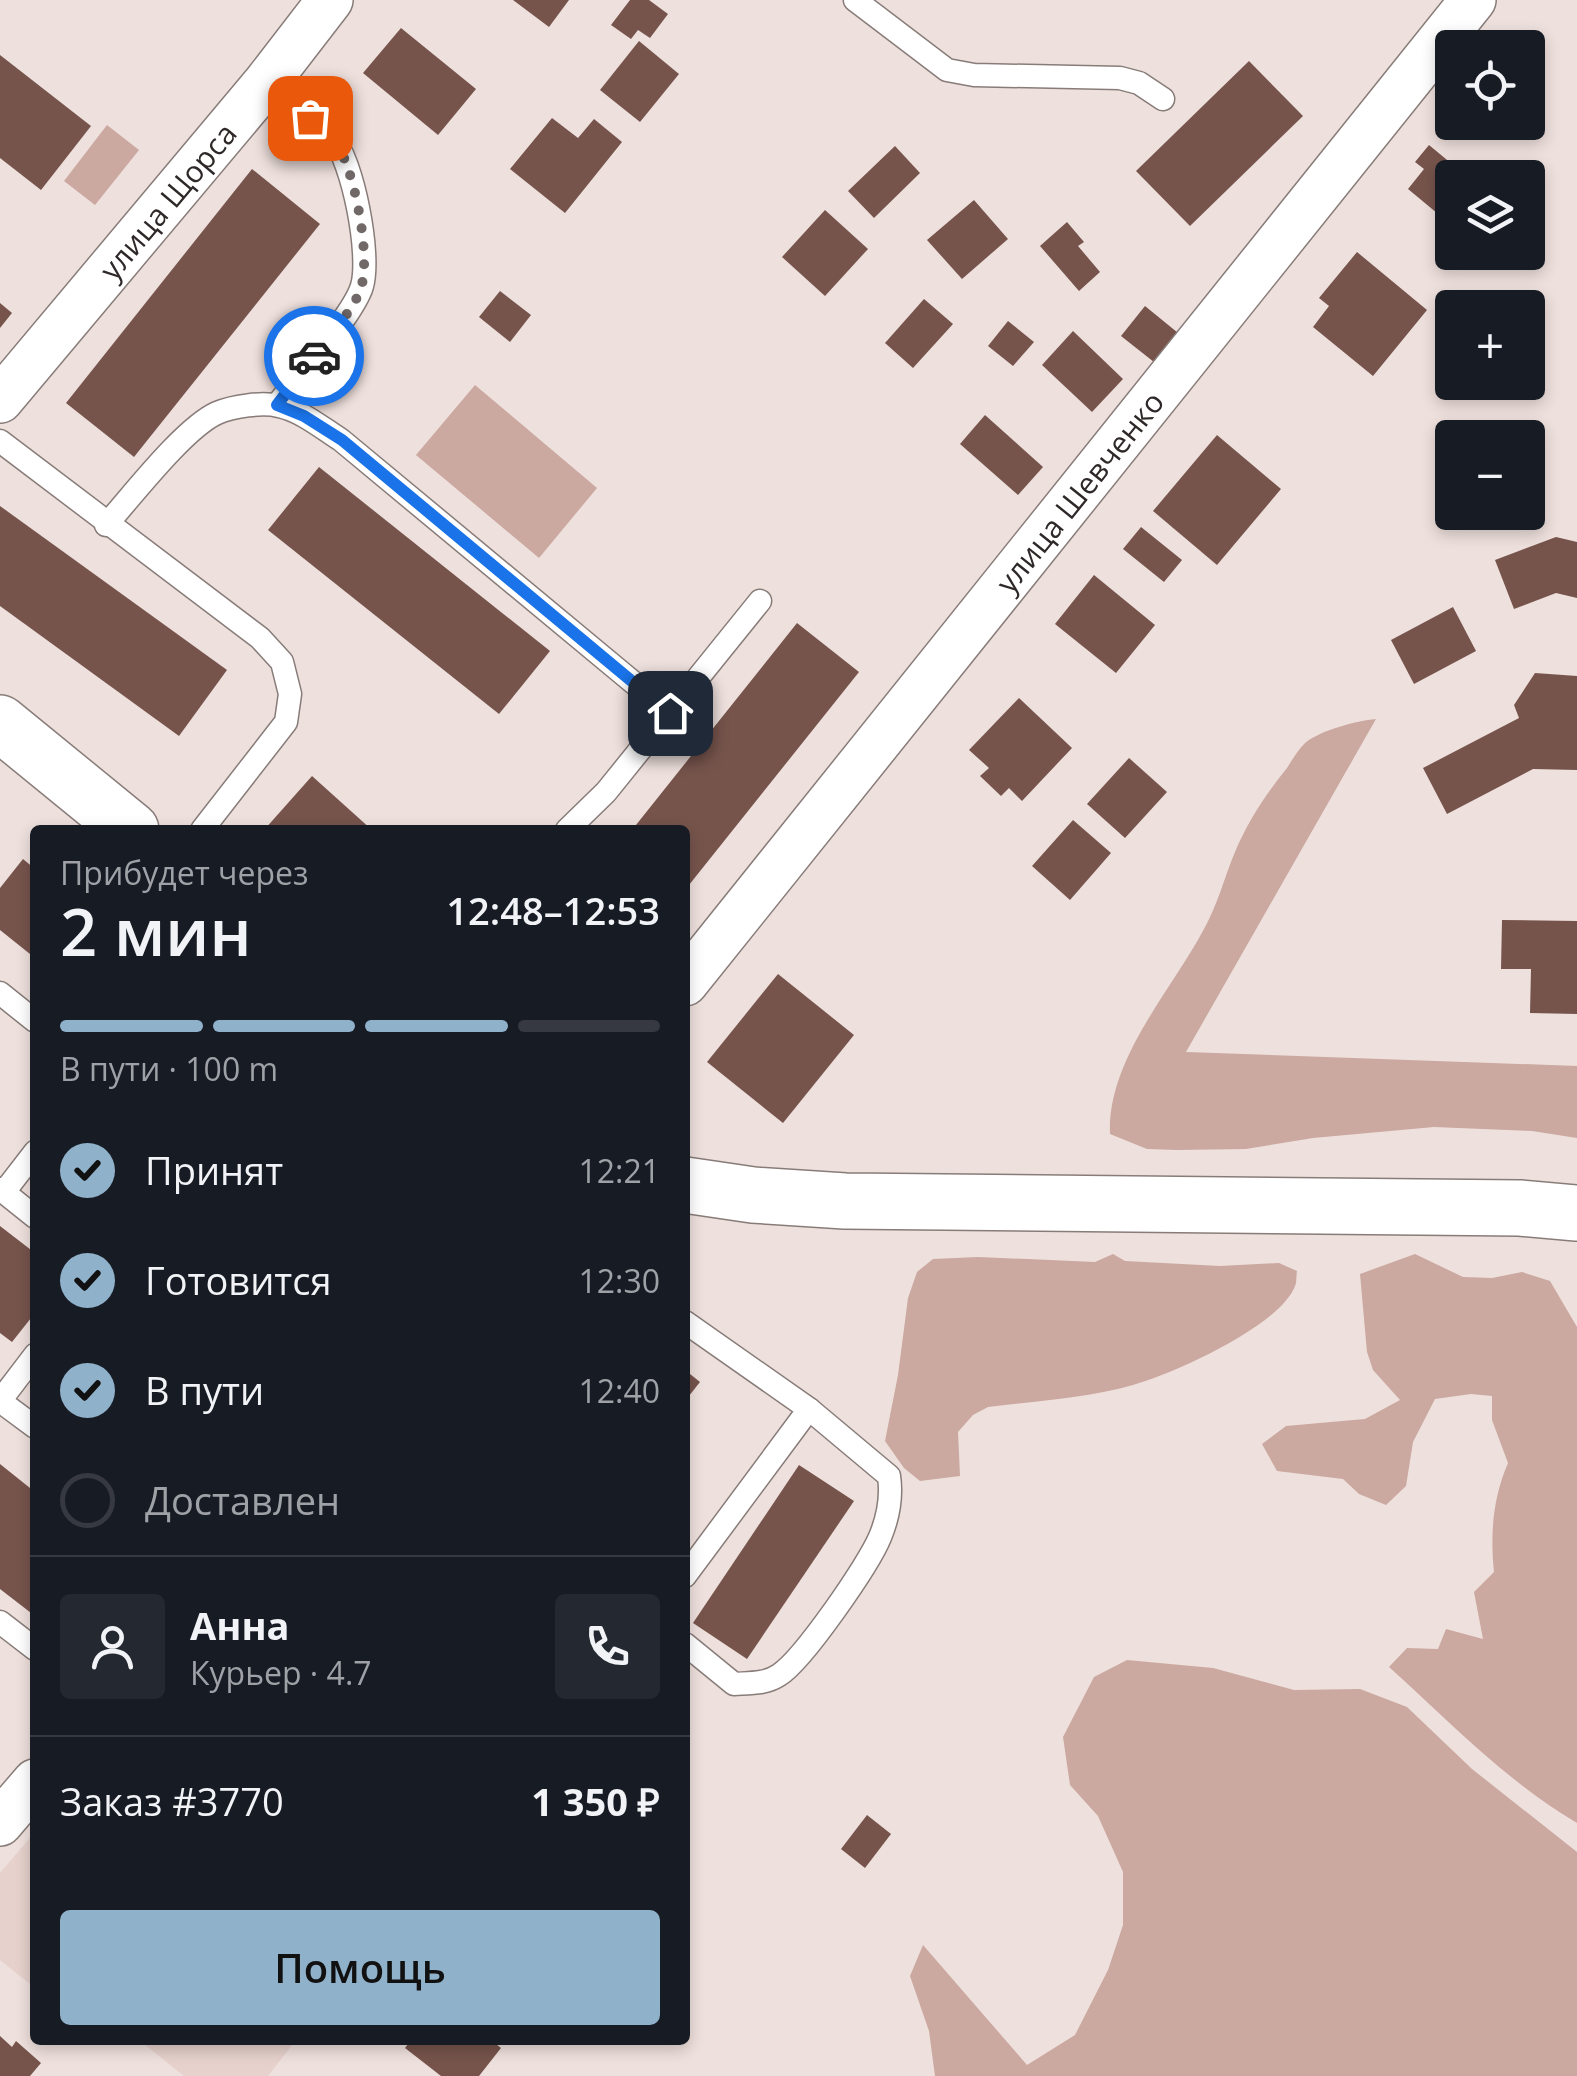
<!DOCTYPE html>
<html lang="ru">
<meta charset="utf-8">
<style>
body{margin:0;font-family:"Open Sans",sans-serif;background:#242831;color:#f1f3f6;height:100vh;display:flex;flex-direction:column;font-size:38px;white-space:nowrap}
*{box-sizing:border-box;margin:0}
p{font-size:32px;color:#9ea1a6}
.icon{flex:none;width:55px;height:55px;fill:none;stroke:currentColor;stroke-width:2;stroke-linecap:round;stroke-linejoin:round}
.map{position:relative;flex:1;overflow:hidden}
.sheet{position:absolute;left:30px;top:825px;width:660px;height:1220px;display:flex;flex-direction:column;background:#171b24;border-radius:10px;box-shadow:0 5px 15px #0003}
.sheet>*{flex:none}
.controls{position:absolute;left:1435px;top:30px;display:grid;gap:20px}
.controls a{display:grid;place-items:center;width:110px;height:110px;border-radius:10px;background:#171b24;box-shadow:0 5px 15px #0003;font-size:50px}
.pin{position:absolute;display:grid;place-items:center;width:85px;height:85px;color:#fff;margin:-42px;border-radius:20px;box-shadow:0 5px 15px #0006}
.courier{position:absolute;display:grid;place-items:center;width:100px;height:100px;margin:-50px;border:8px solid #1a73e8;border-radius:50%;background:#fff;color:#222;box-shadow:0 2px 12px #0007}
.overview em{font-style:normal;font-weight:600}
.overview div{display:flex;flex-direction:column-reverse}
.overview{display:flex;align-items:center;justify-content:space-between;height:170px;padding:0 30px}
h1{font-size:65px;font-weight:600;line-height:75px}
.bar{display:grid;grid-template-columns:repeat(4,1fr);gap:15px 10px;align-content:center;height:120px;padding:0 30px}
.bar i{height:12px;border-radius:8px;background:#363941}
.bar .selected{background:#90b1ca}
.bar p{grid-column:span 4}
.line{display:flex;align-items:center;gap:25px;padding:0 30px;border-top:2px solid #363941}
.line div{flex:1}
.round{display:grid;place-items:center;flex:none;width:105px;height:105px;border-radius:10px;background:#242831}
ol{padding:0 30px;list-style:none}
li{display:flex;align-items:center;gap:30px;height:110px}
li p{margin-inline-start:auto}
li .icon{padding:10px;border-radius:50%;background:#90b1ca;color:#111;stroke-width:4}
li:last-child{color:#9ea1a6}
li i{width:55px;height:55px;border:5px solid #363941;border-radius:50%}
.button{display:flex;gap:20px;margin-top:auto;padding:20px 30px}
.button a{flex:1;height:115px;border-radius:10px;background:#90b1ca;color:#111;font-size:40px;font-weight:600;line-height:115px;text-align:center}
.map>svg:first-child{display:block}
</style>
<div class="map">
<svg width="1577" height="2076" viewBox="0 0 1577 2076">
<rect width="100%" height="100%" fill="#eee0dd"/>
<!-- built -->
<g fill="#e6d1cc">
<path d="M35,1832V1988L0,1960V1873Z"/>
<path d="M139,2040H296L268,2076H184Z"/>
</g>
<!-- green -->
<g fill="#cba8a0">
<path d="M107,125L139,150L95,205L64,181Z"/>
<path d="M475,385L597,488L539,558L416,455Z"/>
<path d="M1376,719L1186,1052L1577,1066V1138L1532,1131L1434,1127L1313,1138L1246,1149L1177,1150L1147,1149L1110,1134C1107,1060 1171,991 1204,929C1218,904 1224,878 1235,852C1248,821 1266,794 1287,768C1292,760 1298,750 1305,743C1321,730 1356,721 1376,719Z"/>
<path d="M1113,1254L1125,1261L1220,1266L1279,1263L1297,1271C1296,1276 1297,1282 1295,1286C1280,1326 1173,1374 1133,1385C1087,1398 1036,1401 988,1407L973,1415L958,1432L960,1476L920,1481L904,1468L885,1441L898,1375L908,1298L917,1272L933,1259L978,1257L1095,1262Z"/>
<path d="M1415,1254L1463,1277L1492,1278L1522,1272L1550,1281L1577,1327V1823C1506,1781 1450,1722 1389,1667L1407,1648L1438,1649L1446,1629L1483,1639L1474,1592L1494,1572C1490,1533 1493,1498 1508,1463L1492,1420V1396L1471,1394L1435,1399L1413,1442L1406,1486L1386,1505L1359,1494L1343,1479L1277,1471L1262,1444L1286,1426L1365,1419L1400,1400L1373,1370L1367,1352L1360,1274Z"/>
<path d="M1127,1660L1213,1668L1294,1690L1360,1689L1407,1707L1472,1769L1577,1852V2076H935L929,2031L910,1976L923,1945L1027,2065L1075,2035L1108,1970L1123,1925V1872L1098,1816L1070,1785L1063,1737L1094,1677Z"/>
</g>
<!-- building -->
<g fill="#76544c">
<path d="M513,0H569L549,27Z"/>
<path d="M630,0H649L668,14L650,38L638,30L631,39L611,25Z"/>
<path d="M401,28L476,89L438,135L363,73Z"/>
<path d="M639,41L679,74L640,122L600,90Z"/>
<path d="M0,55L91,126L41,190L0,158Z"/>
<path d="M1249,61L1303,116L1190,226L1136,171Z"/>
<path d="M552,118L578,138L594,119L622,142L565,213L510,169Z"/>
<path d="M1429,145L1464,174L1461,178H1452L1450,191L1452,193V219L1449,223L1408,189L1424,169L1415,162Z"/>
<path d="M895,146L920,173L874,218L848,191Z"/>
<path d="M252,169L320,224L134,457L66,403Z"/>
<path d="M974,200L1008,239L962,279L927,240Z"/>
<path d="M825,210L868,249L825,296L782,257Z"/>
<path d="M1067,222L1084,242L1078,246L1100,272L1079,291L1040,246Z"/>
<path d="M1357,252L1427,310L1373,376L1313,327L1329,306L1319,298Z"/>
<path d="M500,291L531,315L510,342L479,317Z"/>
<path d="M924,299L953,324L913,368L885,343Z"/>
<path d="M0,303L12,313L0,328Z"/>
<path d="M1145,306L1183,337L1159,366L1121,336Z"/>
<path d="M1008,321L1034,342L1013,366L988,346Z"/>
<path d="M1073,331L1123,379L1092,412L1042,365Z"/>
<path d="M985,415L1043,467L1018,495L960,444Z"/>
<path d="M1217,435L1281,489L1217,565L1153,511Z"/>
<path d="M319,467L550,651L499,714L268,530Z"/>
<path d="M0,506L227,670L179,736L0,606Z"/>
<path d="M1141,527L1182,560L1164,582L1123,549Z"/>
<path d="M1556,537L1577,542V598L1556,593L1514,609L1495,560Z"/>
<path d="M1094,575L1155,625L1116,673L1055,624Z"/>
<path d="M1453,607L1476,651L1414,684L1391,640Z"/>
<path d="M797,623L859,672L685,890V830H632Z"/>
<path d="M1535,673L1577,676V770L1533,769L1447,814L1423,768L1519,718L1514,705Z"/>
<path d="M1019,698L1072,748L1022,801L1009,788L1001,796L980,776L989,768L969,750Z"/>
<path d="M1129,758L1167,792L1125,838L1087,804Z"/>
<path d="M312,776L372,830H264Z"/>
<path d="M1073,820L1111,853L1070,900L1032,866Z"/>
<path d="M23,859L35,869V958L0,930V888Z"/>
<path d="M1502,920L1577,921V1014L1530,1013L1531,969H1501Z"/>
<path d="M778,974L854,1035L783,1123L707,1062Z"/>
<path d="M0,1226L35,1253V1313L12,1342L0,1333Z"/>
<path d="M685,1370L700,1382L685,1401Z"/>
<path d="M0,1464L35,1492V1616L0,1589Z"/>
<path d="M799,1465L854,1501L747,1659L693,1623Z"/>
<path d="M867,1815L891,1834L865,1868L841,1849Z"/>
<path d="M0,2036L12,2047L16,2041L41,2063L30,2076H0Z"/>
<path d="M411,2040H491L501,2048L479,2076H441L405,2048Z"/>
</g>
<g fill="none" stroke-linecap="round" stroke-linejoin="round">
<!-- service casing -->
<g stroke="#887c79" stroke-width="25">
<g id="service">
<path d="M855,0L947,70L974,75L1120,78L1139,83L1163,99"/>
<path d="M266,83C287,100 315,116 332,137C353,161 371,255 362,286C355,312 296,380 277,405"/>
<path d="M0,441L260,638L282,662L290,694L286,722L202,830"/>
<path d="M106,525C132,496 184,428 217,413C233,406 263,402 279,406C302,411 322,428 341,440L670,713"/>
<path d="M567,830L606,792L760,601"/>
<path d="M0,993L35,1021"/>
<path d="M0,1189L35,1217"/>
<path d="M4,1192L35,1152"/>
<path d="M685,1322L809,1409L685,1576"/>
<path d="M0,1401L35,1355"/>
<path d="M0,1401L35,1427"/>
<path d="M0,1622L35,1649"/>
<path d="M685,1644L734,1684C750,1683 766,1684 779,1675C803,1660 869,1564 880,1537C888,1518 892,1497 889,1476L809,1409"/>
</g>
</g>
<!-- minor casing -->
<g stroke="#887c79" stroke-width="48">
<g id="minor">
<path id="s1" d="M0,400L266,83L330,0"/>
<path id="s2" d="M685,983L1473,0"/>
<path d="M0,1823L35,1782"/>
</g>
</g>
<!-- secondary casing -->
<g stroke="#887c79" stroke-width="58">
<g id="secondary">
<path d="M0,723L131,830"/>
<path d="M685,1185L753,1195L845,1201L1520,1208L1577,1213"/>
</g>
</g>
<!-- service -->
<use href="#service" stroke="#fff" stroke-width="22"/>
<!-- minor -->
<use href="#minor" stroke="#fff" stroke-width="45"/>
<!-- secondary -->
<use href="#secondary" stroke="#fff" stroke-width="55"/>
</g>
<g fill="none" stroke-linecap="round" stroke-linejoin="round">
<!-- done -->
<path stroke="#716967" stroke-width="10" stroke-dasharray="0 18" d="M310,118C318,125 328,131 334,139C354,166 370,251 362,284C356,309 329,335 314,356"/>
<!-- route -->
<path stroke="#1a73e8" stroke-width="12" d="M314,356L277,405L304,416L342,440L670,713"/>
</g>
<g text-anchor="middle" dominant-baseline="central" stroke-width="10" stroke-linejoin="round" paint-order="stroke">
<!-- street labels -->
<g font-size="30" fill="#2e2928" stroke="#fff">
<text stroke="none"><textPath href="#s1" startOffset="260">улица Щорса</textPath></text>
<text stroke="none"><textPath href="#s2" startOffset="630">улица Шевченко</textPath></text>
</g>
</g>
</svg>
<div class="controls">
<a><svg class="icon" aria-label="locate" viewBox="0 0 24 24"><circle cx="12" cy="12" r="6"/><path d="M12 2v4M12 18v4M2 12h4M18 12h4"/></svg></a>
<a><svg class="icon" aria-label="layers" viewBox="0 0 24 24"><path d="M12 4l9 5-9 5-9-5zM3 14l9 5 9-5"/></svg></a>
<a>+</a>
<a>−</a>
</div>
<div class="pin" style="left:310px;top:118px;background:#ea580c"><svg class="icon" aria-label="bag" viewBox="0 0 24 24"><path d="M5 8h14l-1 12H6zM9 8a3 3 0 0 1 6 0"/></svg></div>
<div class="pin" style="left:670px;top:713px;background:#1f2937"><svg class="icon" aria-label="home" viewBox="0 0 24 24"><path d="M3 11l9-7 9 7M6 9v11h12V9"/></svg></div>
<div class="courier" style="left:314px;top:356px"><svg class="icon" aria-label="car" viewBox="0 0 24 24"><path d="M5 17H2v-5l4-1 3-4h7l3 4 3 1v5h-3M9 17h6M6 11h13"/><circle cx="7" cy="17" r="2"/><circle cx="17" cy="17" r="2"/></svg></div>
<section class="sheet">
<div class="overview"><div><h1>2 мин</h1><p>Прибудет через</p></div><em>12:48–12:53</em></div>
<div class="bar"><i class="selected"></i><i class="selected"></i><i class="selected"></i><i></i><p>В пути · 100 m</p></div>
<ol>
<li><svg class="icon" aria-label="check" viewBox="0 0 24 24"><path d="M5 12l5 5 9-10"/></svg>Принят<p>12:21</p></li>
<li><svg class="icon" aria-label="check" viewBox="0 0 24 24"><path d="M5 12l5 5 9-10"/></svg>Готовится<p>12:30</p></li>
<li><svg class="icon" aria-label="check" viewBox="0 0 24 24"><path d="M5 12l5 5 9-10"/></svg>В пути<p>12:40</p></li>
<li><i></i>Доставлен</li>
</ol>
<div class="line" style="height:180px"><a class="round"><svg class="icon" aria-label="person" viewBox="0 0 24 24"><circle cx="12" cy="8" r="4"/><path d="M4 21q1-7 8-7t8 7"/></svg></a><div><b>Анна</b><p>Курьер · 4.7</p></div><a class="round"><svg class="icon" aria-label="phone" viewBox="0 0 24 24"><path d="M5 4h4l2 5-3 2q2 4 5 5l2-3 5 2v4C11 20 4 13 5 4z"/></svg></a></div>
<div class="line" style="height:130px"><div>Заказ #3770</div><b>1 350 ₽</b></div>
<div class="button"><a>Помощь</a></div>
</section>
</div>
